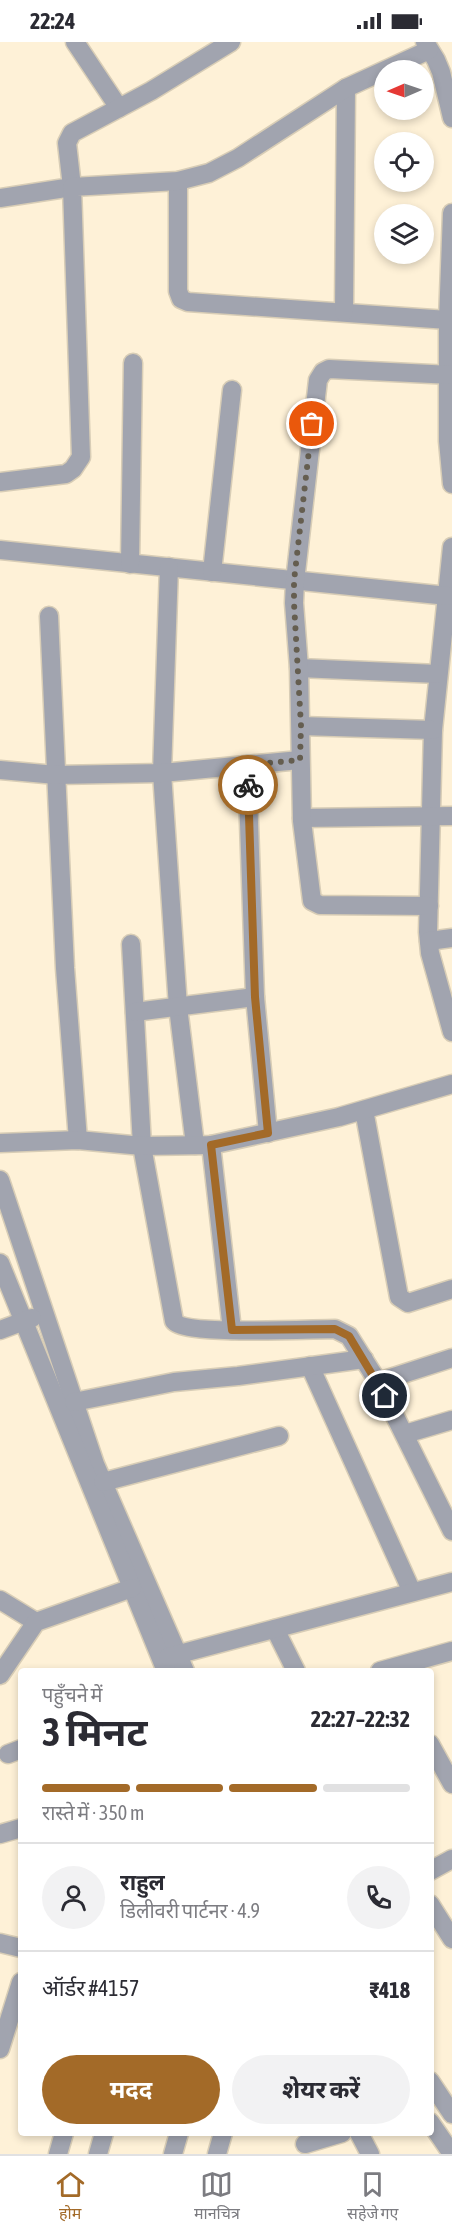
<!DOCTYPE html>
<html lang="hi">
<meta charset="utf-8">
<style>
body{margin:0;font-family:"Asap Condensed","Noto Sans Devanagari",sans-serif;background:#f2f2f3;color:#2b2b33;height:100vh;display:flex;flex-direction:column;font-size:22px;white-space:nowrap}
*{box-sizing:border-box;margin:0}
p{font-size:20px;color:#7c7c81}
.icon{flex:none;width:33px;height:33px;fill:none;stroke:currentColor;stroke-width:2;stroke-linecap:round;stroke-linejoin:round}
.map{position:relative;flex:1;overflow:hidden}
.drawer{position:absolute;left:18px;top:1626px;width:416px;height:468px;display:flex;flex-direction:column;background:#fff;border-radius:6px;box-shadow:0 3px 9px #0003}
.drawer>*{flex:none}
.needle{width:39px;rotate:268deg}
.buttons{position:absolute;left:374px;top:18px;display:grid;gap:12px}
.buttons a{display:grid;place-items:center;width:60px;height:60px;border-radius:50%;background:#fff;box-shadow:0 3px 9px #0003;font-size:30px}
.pin{position:absolute;display:grid;place-items:center;width:51px;height:51px;color:#fff;margin:-26px;border:3px solid #fff;border-radius:50%;box-shadow:0 2px 6px #0007}
.courier{position:absolute;display:grid;place-items:center;width:60px;height:60px;margin:-30px;border:4px solid #a36a28;border-radius:50%;background:#fff;color:#222;box-shadow:0 2px 8px #0007}
.head em{font-style:normal;font-weight:700}
.head div{display:flex;flex-direction:column-reverse}
.head{display:flex;align-items:center;justify-content:space-between;height:102px;padding:0 24px}
h1{font-size:39px;font-weight:700;line-height:45px}
.bar{display:grid;grid-template-columns:repeat(4,1fr);gap:9px 6px;align-content:center;height:72px;padding:0 24px}
.bar i{height:8px;border-radius:4px;background:#e1e1e2}
.bar .on{background:#a36a28}
.bar p{grid-column:span 4}
.line{display:flex;align-items:center;gap:15px;padding:0 24px;border-top:2px solid #e1e1e2}
.line div{flex:1}
.round{display:grid;place-items:center;flex:none;width:63px;height:63px;border-radius:32px;background:#f2f2f3}
.primary-button{display:flex;gap:12px;margin-top:auto;padding:12px 24px}
.primary-button a{flex:1;height:69px;border-radius:36px;background:#a36a28;color:#fff;font-size:24px;font-weight:700;line-height:69px;text-align:center}
.primary-button a+a{background:#f2f2f3;color:#2b2b33}
.status{display:flex;justify-content:space-between;align-items:center;height:42px;padding:0 30px;background:#fff;direction:ltr}
.status svg{height:16px;fill:currentColor}
.tab-bar{display:flex;justify-content:space-around;align-items:center;height:84px;border-top:2px solid #e1e1e2;background:#fff;font-size:16px;color:#7c7c81}
.tab-bar a{display:grid;justify-items:center;gap:3px}
.tab-bar .on{color:#a36a28}
.map>svg:first-child{display:block}
</style>
<div class="status"><b>22:24</b><svg viewBox="0 0 49 12"><path d="M0 12V9h3v3zM5 12V6h3v6zM10 12V3h3v9zM15 12V0h3v12zM26 1h20v11H26zM47 4h2v5h-2z"/></svg></div>
<div class="map">
<svg width="452" height="2112" viewBox="0 0 452 2112">
<rect width="100%" height="100%" fill="#fef1d7"/>
<g fill="none" stroke-linecap="round" stroke-linejoin="round">
<!-- minor casing -->
<g stroke="#d8cdb6" stroke-width="21">
<g id="minor">
<path d="M75,0L119,66"/>
<path d="M425,0L436,18L441,30L452,76"/>
<path d="M178,139V249L181,257L188,260L448,278"/>
<path d="M0,156L72,145L67,101L72,91L151,49L231,0"/>
<path d="M452,171L448,278V399L452,442"/>
<path d="M344,270L346,46"/>
<path d="M0,440L66,432L73,427L81,415L72,145L178,139L209,131L238,116L346,46L429,8"/>
<path d="M452,505L433,688L428,890L430,911L452,990"/>
<path d="M0,508L448,554"/>
<path d="M130,522L133,321"/>
<path d="M169,525L162,731L178,965L195,1103"/>
<path d="M212,530L232,348"/>
<path d="M49,574L65,926L78,1098"/>
<path d="M299,626L438,632"/>
<path d="M301,684L433,688"/>
<path d="M247,723L255,955L268,1091"/>
<path d="M0,728L56,733L162,731L300,718"/>
<path d="M302,776L452,774"/>
<path d="M429,864L320,863L312,859L302,779L299,626L294,561L295,539L318,338L323,330L329,327L452,333"/>
<path d="M429,899L452,896"/>
<path d="M131,902L142,1104L174,1279C185,1294 310,1287 335,1287L349,1294L378,1340L452,1489"/>
<path d="M135,970L255,955"/>
<path d="M364,1068L399,1255L408,1261L452,1247"/>
<path d="M0,1101L78,1098L142,1104L211,1103L339,1075L452,1042"/>
<path d="M211,1103L232,1288"/>
<path d="M0,1138L95,1422L185,1629"/>
<path d="M0,1221L166,1629"/>
<path d="M0,1288L32,1276"/>
<path d="M310,1324L412,1550"/>
<path d="M378,1340L452,1316"/>
<path d="M74,1360L174,1340L238,1334L364,1317"/>
<path d="M405,1392L452,1378"/>
<path d="M103,1440L279,1394"/>
<path d="M0,1558L36,1580"/>
<path d="M275,1587L296,1629"/>
<path d="M168,1615L452,1540"/>
<path d="M380,1629L452,1609"/>
<path d="M0,1633L36,1580L132,1546"/>
<path d="M430,1702L452,1742"/>
<path d="M8,1712L21,1707"/>
<path d="M0,1792L21,1786"/>
<path d="M430,1829L452,1817"/>
<path d="M430,1862L452,1897"/>
<path d="M0,1901L21,1906"/>
<path d="M0,2007L21,1940"/>
<path d="M430,2039L452,2072"/>
<path d="M430,2080L452,2112"/>
<path d="M359,2091L370,2112"/>
<path d="M305,2102L342,2091"/>
<path d="M58,2112L64,2091"/>
<path d="M98,2112L104,2091"/>
<path d="M173,2112L179,2091"/>
<path d="M217,2112L223,2091"/>
</g>
</g>
<!-- minor -->
<use href="#minor" stroke="#a1a4af" stroke-width="18"/>
</g>
<g fill="none" stroke-linecap="round" stroke-linejoin="round">
<!-- done -->
<path stroke="#655e50" stroke-width="6" stroke-dasharray="0 10.8" d="M248,743L247,723L300,718L301,684L294,561V539L312,382"/>
<!-- route -->
<path stroke="#a36a28" stroke-width="8" d="M248,743L255,955L268,1091L211,1103L232,1288L335,1287L349,1294L385,1354"/>
</g>
</svg>
<div class="buttons">
<a><svg class="needle" viewBox="-14 -14 28 28"><path d="M0-13l5 13h-10z" fill="#e53935"/><path d="M0 13l5-13h-10z" fill="#7c7c81"/></svg></a>
<a><svg class="icon" aria-label="locate" viewBox="0 0 24 24"><circle cx="12" cy="12" r="6"/><path d="M12 2v4M12 18v4M2 12h4M18 12h4"/></svg></a>
<a><svg class="icon" aria-label="layers" viewBox="0 0 24 24"><path d="M12 4l9 5-9 5-9-5zM3 14l9 5 9-5"/></svg></a>
</div>
<div class="pin" style="left:312px;top:382px;background:#ea580c"><svg class="icon" aria-label="bag" viewBox="0 0 24 24"><path d="M5 8h14l-1 12H6zM9 8a3 3 0 0 1 6 0"/></svg></div>
<div class="pin" style="left:385px;top:1354px;background:#1f2937"><svg class="icon" aria-label="home" viewBox="0 0 24 24"><path d="M3 11l9-7 9 7M6 9v11h12V9"/></svg></div>
<div class="courier" style="left:248px;top:743px"><svg class="icon" aria-label="bike" viewBox="0 0 24 24"><circle cx="6" cy="16" r="4"/><circle cx="18" cy="16" r="4"/><path d="M6 16l4-8h5l3 8M10 8l3 8H6M13 5h3"/></svg></div>
<section class="drawer">
<div class="head"><div><h1>3 मिनट</h1><p>पहुँचने में</p></div><em>22:27–22:32</em></div>
<div class="bar"><i class="on"></i><i class="on"></i><i class="on"></i><i></i><p>रास्ते में · 350 m</p></div>
<div class="line" style="height:108px"><a class="round"><svg class="icon" aria-label="person" viewBox="0 0 24 24"><circle cx="12" cy="8" r="4"/><path d="M4 21q1-7 8-7t8 7"/></svg></a><div><b>राहुल</b><p>डिलीवरी पार्टनर · 4.9</p></div><a class="round"><svg class="icon" aria-label="phone" viewBox="0 0 24 24"><path d="M5 4h4l2 5-3 2q2 4 5 5l2-3 5 2v4C11 20 4 13 5 4z"/></svg></a></div>
<div class="line" style="height:78px"><div>ऑर्डर #4157</div><b>₹418</b></div>
<div class="primary-button"><a>मदद</a><a>शेयर करें</a></div>
</section>
</div>
<nav class="tab-bar">
<a class="on"><svg class="icon" aria-label="home" viewBox="0 0 24 24"><path d="M3 11l9-7 9 7M6 9v11h12V9"/></svg>होम</a>
<a><svg class="icon" aria-label="map" viewBox="0 0 24 24"><path d="M3 6l6-2 6 2 6-2v14l-6 2-6-2-6 2zM9 4v14M15 6v14"/></svg>मानचित्र</a>
<a><svg class="icon" aria-label="saved" viewBox="0 0 24 24"><path d="M7 4h10v16l-5-4-5 4z"/></svg>सहेजे गए</a>
</nav>
